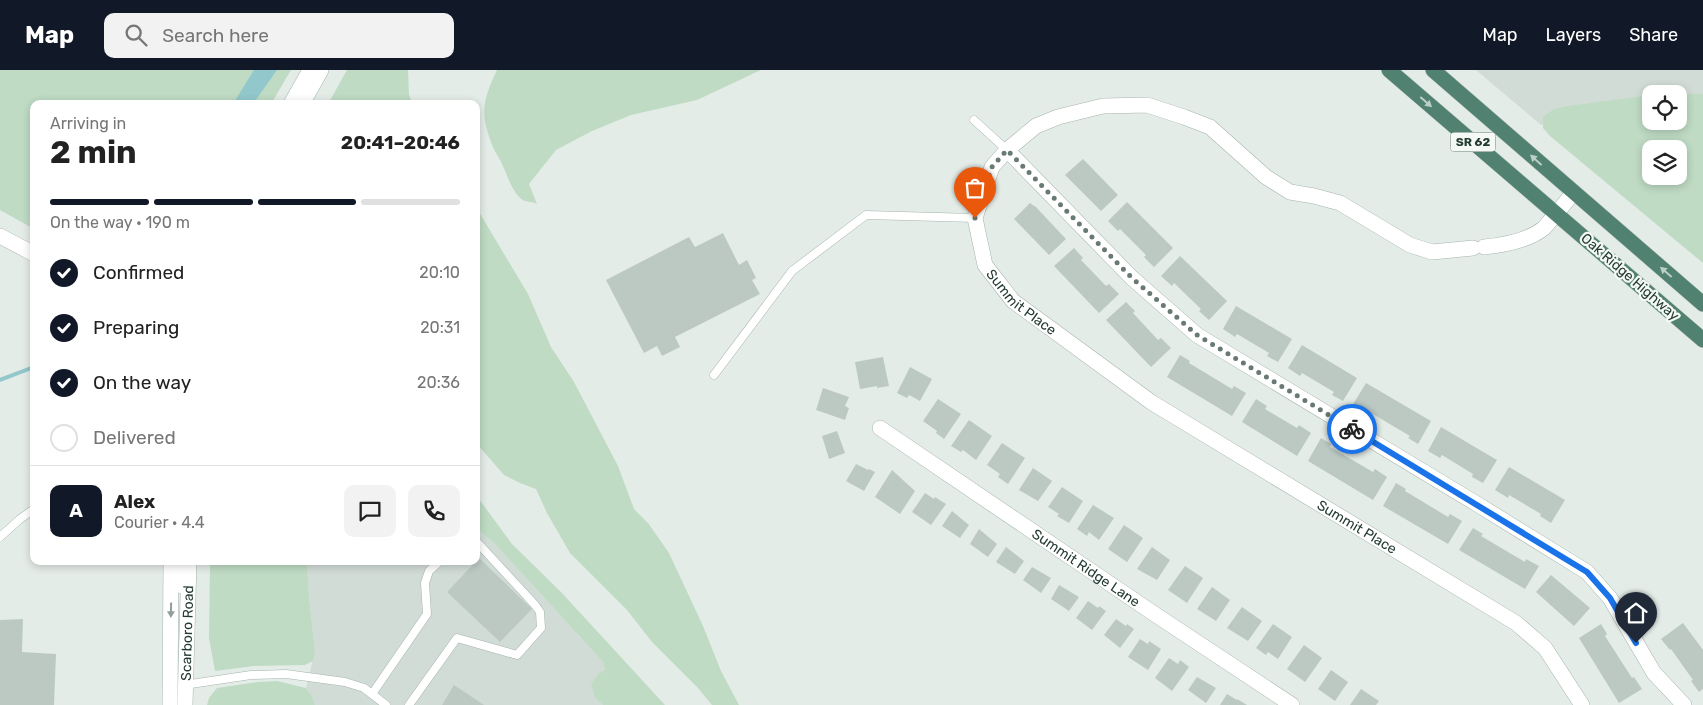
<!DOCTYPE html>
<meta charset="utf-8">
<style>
body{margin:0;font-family:Rubik,sans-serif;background:#f2f2f2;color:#222;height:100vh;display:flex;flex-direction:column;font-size:19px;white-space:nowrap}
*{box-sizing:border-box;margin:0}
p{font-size:16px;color:#767676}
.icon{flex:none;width:28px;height:28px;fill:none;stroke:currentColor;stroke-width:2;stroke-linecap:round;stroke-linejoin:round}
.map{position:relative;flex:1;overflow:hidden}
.sheet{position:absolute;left:30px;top:30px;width:450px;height:465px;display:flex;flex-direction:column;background:#fff;border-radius:10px;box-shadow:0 2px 8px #0003}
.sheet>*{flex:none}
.fabs{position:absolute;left:1642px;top:15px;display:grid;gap:10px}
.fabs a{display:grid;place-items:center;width:45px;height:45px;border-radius:10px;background:#fff;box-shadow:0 2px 8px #0003;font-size:25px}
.pin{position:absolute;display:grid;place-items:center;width:42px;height:42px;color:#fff;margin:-51px -21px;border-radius:50% 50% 50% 0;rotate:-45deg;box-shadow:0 0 5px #0007}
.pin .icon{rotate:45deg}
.courier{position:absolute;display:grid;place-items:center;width:50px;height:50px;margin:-25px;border:4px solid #1a73e8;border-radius:50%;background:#fff;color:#222;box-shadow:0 1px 6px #0007}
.summary em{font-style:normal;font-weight:700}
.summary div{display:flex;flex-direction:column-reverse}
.summary{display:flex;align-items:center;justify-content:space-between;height:85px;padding:0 20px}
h1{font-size:32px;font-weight:700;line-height:38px}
.bar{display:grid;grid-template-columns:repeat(4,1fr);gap:8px 5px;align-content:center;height:60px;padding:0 20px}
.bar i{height:6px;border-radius:4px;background:#e0e0e0}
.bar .on{background:#111827}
.bar p{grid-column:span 4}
.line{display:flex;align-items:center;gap:12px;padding:0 20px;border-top:1px solid #e0e0e0}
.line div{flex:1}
.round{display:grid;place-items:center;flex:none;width:52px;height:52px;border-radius:10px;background:#f2f2f2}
ol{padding:0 20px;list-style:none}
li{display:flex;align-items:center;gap:15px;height:55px}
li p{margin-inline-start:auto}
li .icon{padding:5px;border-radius:50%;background:#111827;color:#fff;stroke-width:4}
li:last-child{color:#767676}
li i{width:28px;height:28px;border:2px solid #e0e0e0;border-radius:50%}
header{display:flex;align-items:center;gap:30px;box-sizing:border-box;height:70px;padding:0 25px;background:#111827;color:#fff}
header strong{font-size:24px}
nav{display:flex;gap:28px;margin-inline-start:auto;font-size:18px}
.search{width:350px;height:45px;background:#f2f2f2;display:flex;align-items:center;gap:12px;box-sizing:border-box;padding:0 18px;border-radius:10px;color:#767676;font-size:19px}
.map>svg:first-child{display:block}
</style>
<header>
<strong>Map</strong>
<div class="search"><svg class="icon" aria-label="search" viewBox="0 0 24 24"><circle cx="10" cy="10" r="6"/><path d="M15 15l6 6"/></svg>Search here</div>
<nav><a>Map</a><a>Layers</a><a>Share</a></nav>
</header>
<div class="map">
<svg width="1703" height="635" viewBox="0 0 1703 635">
<rect width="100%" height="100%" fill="#e4ece7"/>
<!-- built -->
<g fill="#d2dcd6">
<path d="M1476,0H1703V30L1679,34V24H1651V38L1541,55Z"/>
<path d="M476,458L495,474L603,592L605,600L596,629L603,635H315L312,626L306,618L315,581L309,527L307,491H476Z"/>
</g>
<!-- green -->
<g fill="#bfdbc4" fill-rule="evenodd">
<path d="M0,0H291L271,34H34V159L0,140Z"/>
<path d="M347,0H408L409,25L413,34H328Z"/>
<path d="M497,0H761L697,30L631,45L592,61L556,80L529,114L537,134C532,131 525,133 520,128C511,119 507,104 502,94C500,88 495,83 493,77C480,45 482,31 497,0Z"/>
<path d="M1679,24H1703V193L1550,66L1543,58V47L1554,39L1568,36L1651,25V51H1679ZM1651,79H1679V106H1651Z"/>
<path d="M476,137L528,224L551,277L574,312L618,396L634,439L648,453L669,483L703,556L721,601L739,635H712L698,618L652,572L627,540L570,483L547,443L536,419L520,413L504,405L476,373Z"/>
<path d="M476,425L512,474L561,522L665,635H603L596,629L591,615L598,604L605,600L603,592L495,474L476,458Z"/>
<path d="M210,491H307L309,527L315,581L313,591L305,595L254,596L215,601L209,568Z"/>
<path d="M277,611L306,618L312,626L315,635H207L209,628L217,618L258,612Z"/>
</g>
<!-- water -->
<path fill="#92c8cb" d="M254,0H277L253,34H233Z"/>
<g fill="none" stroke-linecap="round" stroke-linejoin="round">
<!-- stream -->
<path stroke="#92c8cb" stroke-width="4" d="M0,310L34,297"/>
</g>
<!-- building -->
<g fill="#bcc9c3">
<path d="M1083,89L1118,125L1101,141L1065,105Z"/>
<path d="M1127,132L1173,178L1154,197L1144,187L1146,185L1120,159L1118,161L1108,151Z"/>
<path d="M1030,133L1034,136H1035L1066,169L1049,185L1014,149Z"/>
<path d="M723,163L739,195L747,190L756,208L752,210L760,224L675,267L680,277L662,286L657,276L644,283L606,210L689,167L695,177Z"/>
<path d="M1074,178L1083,188L1081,190L1106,216L1109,214L1119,224L1099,243L1054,196Z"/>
<path d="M1180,186L1227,231L1209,250L1199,241L1201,239L1174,213L1172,216L1161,206Z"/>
<path d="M1126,232L1135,241L1133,243L1158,270L1161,268L1171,278L1151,297L1106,250Z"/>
<path d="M1236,236L1292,269L1278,292L1267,286L1269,283L1237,264L1235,267L1223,259Z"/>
<path d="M1302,275L1357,308L1343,331L1332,325L1334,322L1302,303L1300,306L1288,298Z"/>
<path d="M1180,285L1190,291L1189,293L1232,319L1234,316L1246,323L1232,346L1167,307Z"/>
<path d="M883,287L889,316L877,318V316L860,319L855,292Z"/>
<path d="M910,297L932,309L920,331L909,325L907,328L897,323Z"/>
<path d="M1366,313L1431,351L1418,374L1408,368L1410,366L1366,340L1365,343L1352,336Z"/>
<path d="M823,318L849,327L845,336L849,338L845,350L816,340Z"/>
<path d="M938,329L961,344L944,369L936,363L937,361L923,351Z"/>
<path d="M1256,329L1267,336L1265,339L1297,358L1299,355L1311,363L1297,386L1242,352Z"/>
<path d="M969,350L992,366L976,390L963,380L961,382L951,376Z"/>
<path d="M1441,357L1497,390L1483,413L1472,407L1473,404L1442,385L1440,388L1428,381Z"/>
<path d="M837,361L845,383L829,389L822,366Z"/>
<path d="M1321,368L1331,374L1330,377L1373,402L1375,399L1387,407L1373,430L1308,391Z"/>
<path d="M1002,373L1025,388L1008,414L998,407L1000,404L987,395Z"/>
<path d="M856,394L868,400L869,399L875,402L864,421L846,411Z"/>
<path d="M1509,397L1565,430L1551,453L1540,446L1541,444L1509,425L1508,428L1495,420Z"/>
<path d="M1033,398L1052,411L1038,431L1019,420Z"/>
<path d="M892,400L915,421L900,444L875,427Z"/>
<path d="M1396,413L1406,419L1405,421L1448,447L1450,444L1462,451L1448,474L1383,436Z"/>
<path d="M1062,417L1083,431L1069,453L1057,446L1059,444L1048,437Z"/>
<path d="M925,423L934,429L935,427L946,434L931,455L912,442Z"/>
<path d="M1093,435L1114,448L1099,470L1089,462L1087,466L1077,459Z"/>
<path d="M952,441L969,455L960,468L942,456Z"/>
<path d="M1124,455L1143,468L1127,492L1108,479Z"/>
<path d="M1473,458L1483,464L1481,466L1525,492L1526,489L1539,496L1525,519L1459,480Z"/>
<path d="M979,459L997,474L988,487L970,474Z"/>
<path d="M1006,477L1024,491L1015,504L996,492Z"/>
<path d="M1152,477L1170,490L1157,510L1137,499Z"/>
<path d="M479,488L532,539L500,572L447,522Z"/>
<path d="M1185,496L1203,508L1187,533L1168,520Z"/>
<path d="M1032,497L1051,508L1041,523L1023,510Z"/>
<path d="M1551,505L1590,538L1574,556L1536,522Z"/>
<path d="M1059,515L1079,527L1069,541L1051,529Z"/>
<path d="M1212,517L1230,530L1216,551L1197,539Z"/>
<path d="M1088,531L1098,538L1099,536L1106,541L1092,560L1076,548Z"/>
<path d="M1242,537L1262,551L1248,571L1227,558Z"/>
<path d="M23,549L22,582L56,584L54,635H0V550Z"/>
<path d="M1116,549L1126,556L1127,554L1134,559L1120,578L1104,565Z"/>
<path d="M1683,553L1703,580V619L1699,622L1691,611L1693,610L1671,579L1670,580L1661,569Z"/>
<path d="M1273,554L1292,567L1278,589L1268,582L1266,585L1256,578Z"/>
<path d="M1601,554L1607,564L1605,566L1632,608L1634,607L1642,619L1619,633L1579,568Z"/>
<path d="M1140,569L1148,574L1149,571L1161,579L1148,600L1128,587Z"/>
<path d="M1304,575L1322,588L1305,612L1287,599Z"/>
<path d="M1169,588L1178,594L1180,590L1189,597L1172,621L1155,608Z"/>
<path d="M1331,600L1348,612L1335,631L1318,619Z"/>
<path d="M1197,607L1216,618L1206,633L1188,620Z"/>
<path d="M454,615L484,635H442Z"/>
<path d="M1361,619L1379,631L1376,635H1350Z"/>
<path d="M1227,624L1237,630V629L1247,635H1220Z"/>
</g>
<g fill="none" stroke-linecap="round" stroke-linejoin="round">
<!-- service casing -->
<g stroke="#a7b4ad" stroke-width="9">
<g id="service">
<path d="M974,50L1007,80"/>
<path d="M714,305L792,201L866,145L975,148"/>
<path d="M0,467L20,449L34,439"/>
<path d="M184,615L251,605L286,604L345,612L364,618L386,635"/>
<path d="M372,624L427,544L425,513L429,501L440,491"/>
<path d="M409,635L457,568L517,585L541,558L540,542L535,535L476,471"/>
</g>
</g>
<!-- minor casing -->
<g stroke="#a7b4ad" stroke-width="16">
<g id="minor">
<path d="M1007,80L1132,208L1197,265L1477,434L1587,502L1610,528L1654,603L1684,635"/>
<path d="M1484,177C1504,175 1528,171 1544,158C1548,154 1552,148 1557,143"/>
<path id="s1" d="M1473,178L1432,182L1410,175L1340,133L1314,126L1290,122L1266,107L1210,57L1184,47L1147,35L1103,36L1058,47L1036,56L1007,80L992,97L975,148L985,195L1013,231L1151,332L1516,553L1545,578L1582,635"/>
<path id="s2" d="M880,358L1156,545L1292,635"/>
</g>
</g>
<!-- tertiary casing -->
<g stroke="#a7b4ad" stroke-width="16">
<g id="tertiary">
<path d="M291,34L310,0"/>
<path d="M1557,143L1573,123"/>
<path d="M0,166L34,184"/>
<path d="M181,491L182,516"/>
</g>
</g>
<!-- secondary casing -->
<g stroke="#a3b6ae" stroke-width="16">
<g id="secondary">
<path d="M302,34L321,0"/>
<path d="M170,635L171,491"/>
<path id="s3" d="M185,635L189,491"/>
</g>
</g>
<!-- trunk casing -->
<g stroke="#c2c8c6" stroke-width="16">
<g id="trunk">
<path d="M1389,0L1703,270"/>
<path d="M1433,0L1703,234"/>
</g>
</g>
<!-- service -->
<use href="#service" stroke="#fff" stroke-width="8"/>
<!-- minor -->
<use href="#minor" stroke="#fff" stroke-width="15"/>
<!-- tertiary -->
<use href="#tertiary" stroke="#fff" stroke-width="15"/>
<!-- secondary -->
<use href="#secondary" stroke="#fff" stroke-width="15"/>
<!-- trunk -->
<use href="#trunk" stroke="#508171" stroke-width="15"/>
</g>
<!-- one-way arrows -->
<defs><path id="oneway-solid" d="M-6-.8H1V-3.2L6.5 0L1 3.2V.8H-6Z" transform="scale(1.25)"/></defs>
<g fill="#bbcfc7">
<use href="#oneway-solid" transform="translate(1426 32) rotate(41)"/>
<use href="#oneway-solid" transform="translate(1536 90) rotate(-138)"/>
<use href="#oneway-solid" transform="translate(1666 202) rotate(-139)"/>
</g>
<use fill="#929e99" href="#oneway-solid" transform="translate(171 540) rotate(91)"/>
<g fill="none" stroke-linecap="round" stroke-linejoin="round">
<!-- done -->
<path stroke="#687a72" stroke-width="5" stroke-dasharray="0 9" d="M975,148L992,97L1007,80L1132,208L1197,265L1352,359"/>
<!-- route -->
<path stroke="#1a73e8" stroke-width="6" d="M1352,359L1587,502L1610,528L1636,573"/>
</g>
<g text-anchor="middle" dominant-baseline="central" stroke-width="4.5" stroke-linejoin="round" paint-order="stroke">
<!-- shield labels -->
<rect fill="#f4f9f6" stroke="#63756e" stroke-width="1" x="1450.5" y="62.5" width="45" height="19" rx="4"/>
<g font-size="12" font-weight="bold" fill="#253c33">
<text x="1473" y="72">SR 62</text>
</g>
<!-- street labels -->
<g font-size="14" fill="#253c33" stroke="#f4f9f6">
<text transform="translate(1630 207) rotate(41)">Oak Ridge Highway</text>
<text stroke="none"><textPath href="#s1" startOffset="696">Summit Place</textPath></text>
<text stroke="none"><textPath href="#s1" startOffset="1101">Summit Place</textPath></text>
<text stroke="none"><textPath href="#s2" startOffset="249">Summit Ridge Lane</textPath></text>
<text stroke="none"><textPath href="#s3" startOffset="72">Scarboro Road</textPath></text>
</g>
</g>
</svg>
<div class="fabs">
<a><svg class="icon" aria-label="locate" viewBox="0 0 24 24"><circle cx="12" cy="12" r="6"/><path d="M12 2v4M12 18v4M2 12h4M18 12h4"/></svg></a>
<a><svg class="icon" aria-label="layers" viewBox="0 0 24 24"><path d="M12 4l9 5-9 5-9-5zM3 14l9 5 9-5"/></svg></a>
</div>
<div class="pin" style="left:975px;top:148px;background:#ea580c"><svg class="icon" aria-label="bag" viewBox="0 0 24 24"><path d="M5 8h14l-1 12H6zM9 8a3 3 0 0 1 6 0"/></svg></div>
<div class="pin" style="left:1636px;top:573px;background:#1f2937"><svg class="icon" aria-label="home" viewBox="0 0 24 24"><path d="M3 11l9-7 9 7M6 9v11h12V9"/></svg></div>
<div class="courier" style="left:1352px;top:359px"><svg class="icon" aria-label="bike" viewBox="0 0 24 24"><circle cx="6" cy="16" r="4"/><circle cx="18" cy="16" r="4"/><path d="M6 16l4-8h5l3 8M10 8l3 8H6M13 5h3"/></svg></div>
<section class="sheet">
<div class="summary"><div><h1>2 min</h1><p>Arriving in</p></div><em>20:41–20:46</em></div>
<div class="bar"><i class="on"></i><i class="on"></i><i class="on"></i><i></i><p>On the way · 190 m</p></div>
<ol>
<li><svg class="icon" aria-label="check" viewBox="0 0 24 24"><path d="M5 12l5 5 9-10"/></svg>Confirmed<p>20:10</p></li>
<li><svg class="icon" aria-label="check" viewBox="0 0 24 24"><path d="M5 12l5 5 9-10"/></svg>Preparing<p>20:31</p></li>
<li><svg class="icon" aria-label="check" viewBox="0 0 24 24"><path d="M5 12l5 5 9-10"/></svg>On the way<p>20:36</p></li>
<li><i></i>Delivered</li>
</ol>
<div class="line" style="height:90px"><b class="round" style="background:#111827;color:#fff">A</b><div><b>Alex</b><p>Courier · 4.4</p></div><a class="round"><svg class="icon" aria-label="chat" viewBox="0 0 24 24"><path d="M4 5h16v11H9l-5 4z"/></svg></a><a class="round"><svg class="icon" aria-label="phone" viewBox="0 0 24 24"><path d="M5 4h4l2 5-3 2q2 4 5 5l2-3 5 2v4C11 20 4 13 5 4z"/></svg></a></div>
</section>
</div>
